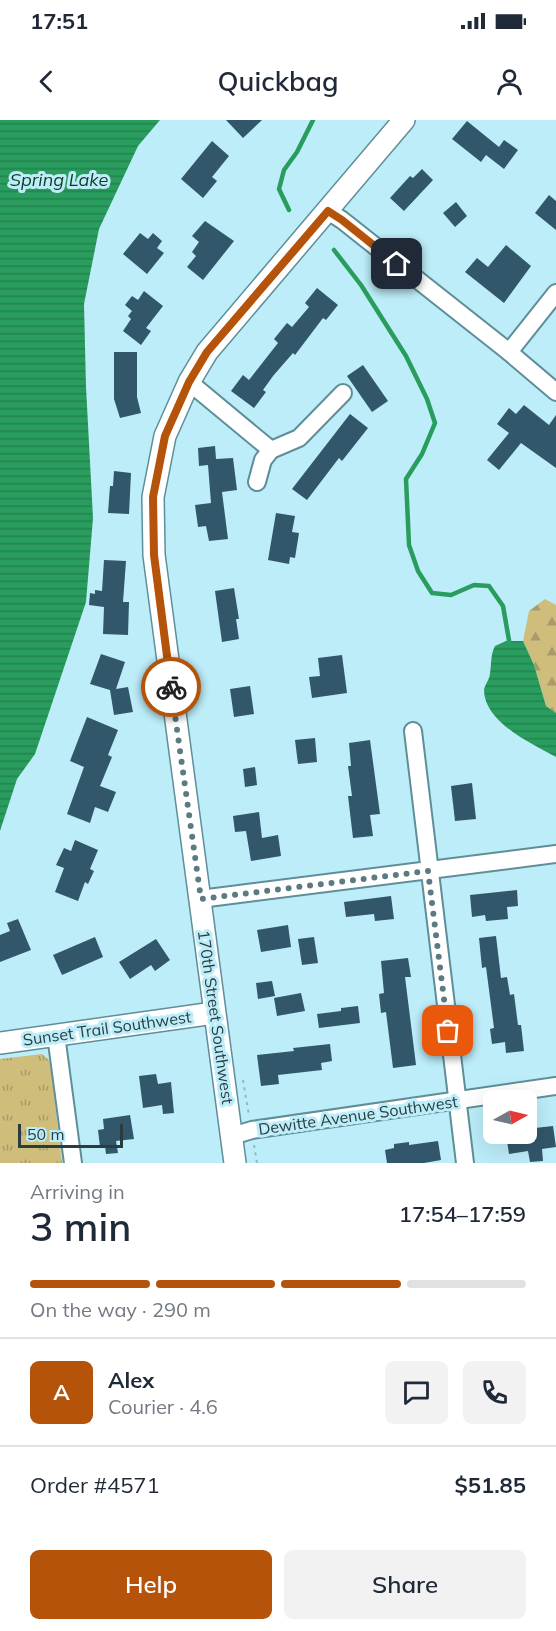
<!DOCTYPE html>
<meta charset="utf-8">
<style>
body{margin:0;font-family:Mulish,sans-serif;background:#f2f2f3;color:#1f2937;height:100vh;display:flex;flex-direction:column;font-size:22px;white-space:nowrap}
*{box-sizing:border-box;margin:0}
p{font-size:20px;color:#747a83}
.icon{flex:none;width:33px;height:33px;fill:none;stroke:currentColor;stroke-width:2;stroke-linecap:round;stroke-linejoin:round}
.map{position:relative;height:1043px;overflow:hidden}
.side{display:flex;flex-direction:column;background:#fff;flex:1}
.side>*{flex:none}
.needle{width:39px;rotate:82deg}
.tools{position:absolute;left:483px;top:970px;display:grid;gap:12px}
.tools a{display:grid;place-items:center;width:54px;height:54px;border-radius:9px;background:#fff;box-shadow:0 6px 24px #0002;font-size:30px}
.scale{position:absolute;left:18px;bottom:15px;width:105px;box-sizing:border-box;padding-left:6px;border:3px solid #293d41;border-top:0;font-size:16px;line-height:21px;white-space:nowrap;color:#293d41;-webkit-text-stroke:4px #bcedf9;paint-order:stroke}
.pin{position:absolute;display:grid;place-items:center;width:51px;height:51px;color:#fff;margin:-26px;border-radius:12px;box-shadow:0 3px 9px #0006}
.courier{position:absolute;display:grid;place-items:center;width:60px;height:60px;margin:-30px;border:4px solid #b45309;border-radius:50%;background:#fff;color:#222;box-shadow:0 2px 8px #0007}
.headline em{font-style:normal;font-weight:600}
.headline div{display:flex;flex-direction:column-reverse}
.headline{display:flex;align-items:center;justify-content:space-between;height:102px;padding:0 30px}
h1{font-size:39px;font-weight:600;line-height:45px}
.bar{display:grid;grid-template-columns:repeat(4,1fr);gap:9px 6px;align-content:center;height:72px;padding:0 30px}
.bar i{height:8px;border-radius:4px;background:#e0e1e3}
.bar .active{background:#b45309}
.bar p{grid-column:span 4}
.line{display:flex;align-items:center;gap:15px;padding:0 30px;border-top:2px solid #e0e1e3}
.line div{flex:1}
.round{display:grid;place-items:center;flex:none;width:63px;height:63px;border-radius:9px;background:#f2f2f3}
.primary-button{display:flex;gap:12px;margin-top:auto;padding:12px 30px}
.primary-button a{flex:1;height:69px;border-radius:9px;background:#b45309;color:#fff;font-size:24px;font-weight:600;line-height:69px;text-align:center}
.primary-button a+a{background:#f2f2f3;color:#1f2937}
.status{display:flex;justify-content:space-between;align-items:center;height:42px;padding:0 30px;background:#fff;direction:ltr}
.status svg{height:16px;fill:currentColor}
header{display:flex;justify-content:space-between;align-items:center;height:78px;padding:0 30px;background:#fff;font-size:27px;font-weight:600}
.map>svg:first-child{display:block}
</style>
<div class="status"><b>17:51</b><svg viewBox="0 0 49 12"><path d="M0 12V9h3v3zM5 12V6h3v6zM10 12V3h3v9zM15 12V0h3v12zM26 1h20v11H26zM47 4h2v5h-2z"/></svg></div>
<header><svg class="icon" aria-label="back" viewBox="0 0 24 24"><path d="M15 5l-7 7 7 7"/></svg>Quickbag<svg class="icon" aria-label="person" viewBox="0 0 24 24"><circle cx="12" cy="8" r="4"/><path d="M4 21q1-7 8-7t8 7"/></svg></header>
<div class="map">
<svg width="556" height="1043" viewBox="0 0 556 1043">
<defs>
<pattern id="grass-tufts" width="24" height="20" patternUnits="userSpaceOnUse" patternTransform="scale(1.5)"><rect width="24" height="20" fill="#cfbd7c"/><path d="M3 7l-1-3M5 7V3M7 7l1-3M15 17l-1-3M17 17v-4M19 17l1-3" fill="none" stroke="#a89b67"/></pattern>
<pattern id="forest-firs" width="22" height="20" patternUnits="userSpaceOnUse" patternTransform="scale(1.5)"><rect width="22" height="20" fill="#cfbd7c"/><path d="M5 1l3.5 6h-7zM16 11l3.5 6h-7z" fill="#a89b67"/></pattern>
<pattern id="water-rules" width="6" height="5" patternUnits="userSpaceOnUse" patternTransform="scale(1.5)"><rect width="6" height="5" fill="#299d5d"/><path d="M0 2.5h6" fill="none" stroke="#23814e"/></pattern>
</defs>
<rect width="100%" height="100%" fill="#bcedf9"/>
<!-- grass -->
<path fill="url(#grass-tufts)" d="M42,934L49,940L51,949L62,1043H0V939Z"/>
<!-- forest -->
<path fill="url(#forest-firs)" d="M545,479L556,485V593L546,586L534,545L523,521L529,491Z"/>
<!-- water -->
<g fill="url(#water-rules)">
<path d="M0,0H160L138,26L99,109L84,184L86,267L93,398L86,482L35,634L17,659L0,711Z"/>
<path d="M506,521H523L534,545L546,586L556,593V637C532,624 484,602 484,570C485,564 490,559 490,553C492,542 490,536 495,526Z"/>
</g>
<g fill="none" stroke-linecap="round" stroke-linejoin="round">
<!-- stream -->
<g stroke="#299d5d" stroke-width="4.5">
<path d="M289,90L279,69L284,50L297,32L313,0"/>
<path d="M334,130L361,165L406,236L427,279L435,303L422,334L406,359L409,425L418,451L432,473L451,475L474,465L489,466L503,486L510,526"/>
</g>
</g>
<!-- building -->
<g fill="#32566a">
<path d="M226,0H262L243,18Z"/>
<path d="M467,1L499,27L504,20L518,30L504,49L486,35L481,42L452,19Z"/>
<path d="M212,21L229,36L212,57L217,61L203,78L181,59Z"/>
<path d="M422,49L433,60L404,91L390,78L410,56L413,58Z"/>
<path d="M549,75L556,81V110L535,93Z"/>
<path d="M456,82L467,96L455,107L443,93Z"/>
<path d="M205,101L234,121L203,160L187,147L196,136L192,132L199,122L192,116Z"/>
<path d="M140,113L148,119L153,113L162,121L157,128L164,133L147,154L123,134Z"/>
<path d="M506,125L531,146L504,183L465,152L477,138L488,147Z"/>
<path d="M317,168L338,185L326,200L323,198L295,235L293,233L273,256L263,270L266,272L254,288L231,271L243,255L249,260L278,223L274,219L287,203L292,207L309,187L305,183Z"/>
<path d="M144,171L163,186L146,208L151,211L141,225L123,211L131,199L128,196L132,191L125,185L132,176L138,180Z"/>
<path d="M114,232H137V277L141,293L120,298L114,279Z"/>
<path d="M363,245L388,281L372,292L347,256Z"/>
<path d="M524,285L549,305L556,295V348L521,323L499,350L487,340L509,313L497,304L509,288L516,294Z"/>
<path d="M350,294L368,308L342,341L339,338L307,380L292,369Z"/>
<path d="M215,326L216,339L233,338L237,370L222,372L228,419L209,421L206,406L198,407L195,385L211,383L208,345L199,346L198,328Z"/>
<path d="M114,351L131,353L129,394L108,393L110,366H113Z"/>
<path d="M276,393L295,396L292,412L299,413L295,438L290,437L289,444L268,440Z"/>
<path d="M104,440L126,441L123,482H129L128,515L103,514L104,487L89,485L90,473L95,474V470L102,471Z"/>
<path d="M234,468L239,499H236L239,519L222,522L215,471Z"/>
<path d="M101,534L125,542L116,569L128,567L133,592L114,595L110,570L90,564Z"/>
<path d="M342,535L347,573L312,578L309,557L320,556L318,538Z"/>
<path d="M250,566L254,594L234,597L230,569Z"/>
<path d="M87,597L118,610L108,635L112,637L100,666L116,672L108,692L95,687L90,703L67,694L84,647L70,641Z"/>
<path d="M315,618L317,642L298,644L295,620Z"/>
<path d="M370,620L380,694L370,695L373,716L353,718L348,676H352L348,646H351L349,623Z"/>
<path d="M255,647L257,665L245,667L243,649Z"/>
<path d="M472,663L476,699L455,701L451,666Z"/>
<path d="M259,692L262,718L278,715L281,736L251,741L246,711L235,712L233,696Z"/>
<path d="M75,720L98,730L90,749L94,751L88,764L85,762L78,781L55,772L64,748L56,745L64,728L71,731Z"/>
<path d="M517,770L518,786L507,787L508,799L486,801L485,795L472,797L470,775Z"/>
<path d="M391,776L394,799L375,801L374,794L346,797L344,782Z"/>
<path d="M18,799L31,830L0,842V815L10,811L7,803Z"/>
<path d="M288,805L291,827L261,832L257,810Z"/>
<path d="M496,816L501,858L507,857L510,875L514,874L518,905H521L524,931L506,933L505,922L492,924L490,909L494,908L486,847L482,848L479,818Z"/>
<path d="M95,817L103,837L62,855L53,835Z"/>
<path d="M314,817L318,843L302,845L298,819Z"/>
<path d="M156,819L170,840L155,851L151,845L130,859L119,842Z"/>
<path d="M408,838L411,857H405L416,945L393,948L386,892L381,893L379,874L384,873L381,841Z"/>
<path d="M272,861L275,876L258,879L256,863Z"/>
<path d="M301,873L305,891L277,896L274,878Z"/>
<path d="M358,886L360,903L319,908L317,894L341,891V888Z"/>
<path d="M330,924L332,941L321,943L322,950L278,955L279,964L261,966L257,935L294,931L293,928Z"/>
<path d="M156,954L158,964L171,962L174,993L163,994L162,985L143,988L139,956Z"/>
<path d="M130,995L134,1019L116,1021L118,1033L106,1034L105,1026L100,1027L98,1010L104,1009L103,999Z"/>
<path d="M553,1006L556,1027L542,1029L543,1041L530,1042L528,1031L509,1034L506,1014H526V1009Z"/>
<path d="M438,1021L441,1040L424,1043H387L385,1030L394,1028V1024L409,1022V1025Z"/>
</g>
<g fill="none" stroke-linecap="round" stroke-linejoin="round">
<!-- minor casing -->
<g stroke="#5f8e99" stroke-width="20">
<g id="minor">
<path d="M328,91L342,100L509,232L556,272"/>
<path d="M509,232L556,173"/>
<path d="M189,262L271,330"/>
<path d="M257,362L263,340L271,330L299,318L343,273"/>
<path d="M413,611L465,1043"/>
<path d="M200,779L556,734"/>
<path d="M56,915L73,1043"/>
<path d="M232,1016L252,1010L556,966"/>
</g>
</g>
<!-- tertiary casing -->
<g stroke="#5f8e99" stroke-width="24">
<g id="tertiary">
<path d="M0,923L214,893"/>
<path d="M235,1043L154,435L153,377L165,316L189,262L207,232L404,0"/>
</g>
</g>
<!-- path -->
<g stroke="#90b8c2" stroke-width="2" stroke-dasharray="3 4.5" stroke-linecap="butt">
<path d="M243,960L249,996"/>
<path d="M254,1025L257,1043"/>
</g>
<!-- minor -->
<use href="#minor" stroke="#fff" stroke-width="16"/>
<!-- tertiary -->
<use href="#tertiary" stroke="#fff" stroke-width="21"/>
</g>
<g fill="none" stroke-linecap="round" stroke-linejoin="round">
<!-- done -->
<path stroke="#5c7b81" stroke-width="6" stroke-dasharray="0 10.8" d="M171,567L201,779L428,751L448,911"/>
<!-- route -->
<path stroke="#b45309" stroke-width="8" d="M171,567L154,435L153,377L165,316L189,262L207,232L328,91L342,100L397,144"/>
</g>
<g text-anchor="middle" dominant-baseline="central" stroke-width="6" stroke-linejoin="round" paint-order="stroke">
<!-- street labels -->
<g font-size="16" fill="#293d41" stroke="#bcedf9">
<text transform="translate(216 897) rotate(82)">170th Street Southwest</text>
<text transform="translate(107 908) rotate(-8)">Sunset Trail Southwest</text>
<text transform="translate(358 995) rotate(-8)">Dewitte Avenue Southwest</text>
</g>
<!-- water labels -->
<g font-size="18" font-style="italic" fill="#103d23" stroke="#bcedf9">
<text x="59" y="59">Spring Lake</text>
</g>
</g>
</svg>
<div class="tools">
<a><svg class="needle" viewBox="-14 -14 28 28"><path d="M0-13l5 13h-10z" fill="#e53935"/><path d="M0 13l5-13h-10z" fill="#747a83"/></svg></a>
</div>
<div class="scale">50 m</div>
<div class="pin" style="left:448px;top:911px;background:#ea580c"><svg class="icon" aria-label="bag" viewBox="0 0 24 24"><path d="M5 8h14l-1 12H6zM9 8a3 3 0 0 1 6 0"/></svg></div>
<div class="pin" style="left:397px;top:144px;background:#1f2937"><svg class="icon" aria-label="home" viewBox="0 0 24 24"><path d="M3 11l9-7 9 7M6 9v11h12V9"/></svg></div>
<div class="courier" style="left:171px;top:567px"><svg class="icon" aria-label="bike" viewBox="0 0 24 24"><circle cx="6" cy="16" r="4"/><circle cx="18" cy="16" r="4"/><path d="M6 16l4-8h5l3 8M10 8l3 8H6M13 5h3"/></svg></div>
</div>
<section class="side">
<div class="headline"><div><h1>3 min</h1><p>Arriving in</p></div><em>17:54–17:59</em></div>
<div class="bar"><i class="active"></i><i class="active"></i><i class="active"></i><i></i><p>On the way · 290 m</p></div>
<div class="line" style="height:108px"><b class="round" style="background:#b45309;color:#fff">A</b><div><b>Alex</b><p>Courier · 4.6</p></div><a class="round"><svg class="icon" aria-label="chat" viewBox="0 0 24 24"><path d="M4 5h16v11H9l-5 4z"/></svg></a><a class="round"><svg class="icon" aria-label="phone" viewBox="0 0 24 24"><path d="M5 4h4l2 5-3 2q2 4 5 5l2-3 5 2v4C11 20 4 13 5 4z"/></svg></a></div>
<div class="line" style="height:78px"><div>Order #4571</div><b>$51.85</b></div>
<div class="primary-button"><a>Help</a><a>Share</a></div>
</section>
